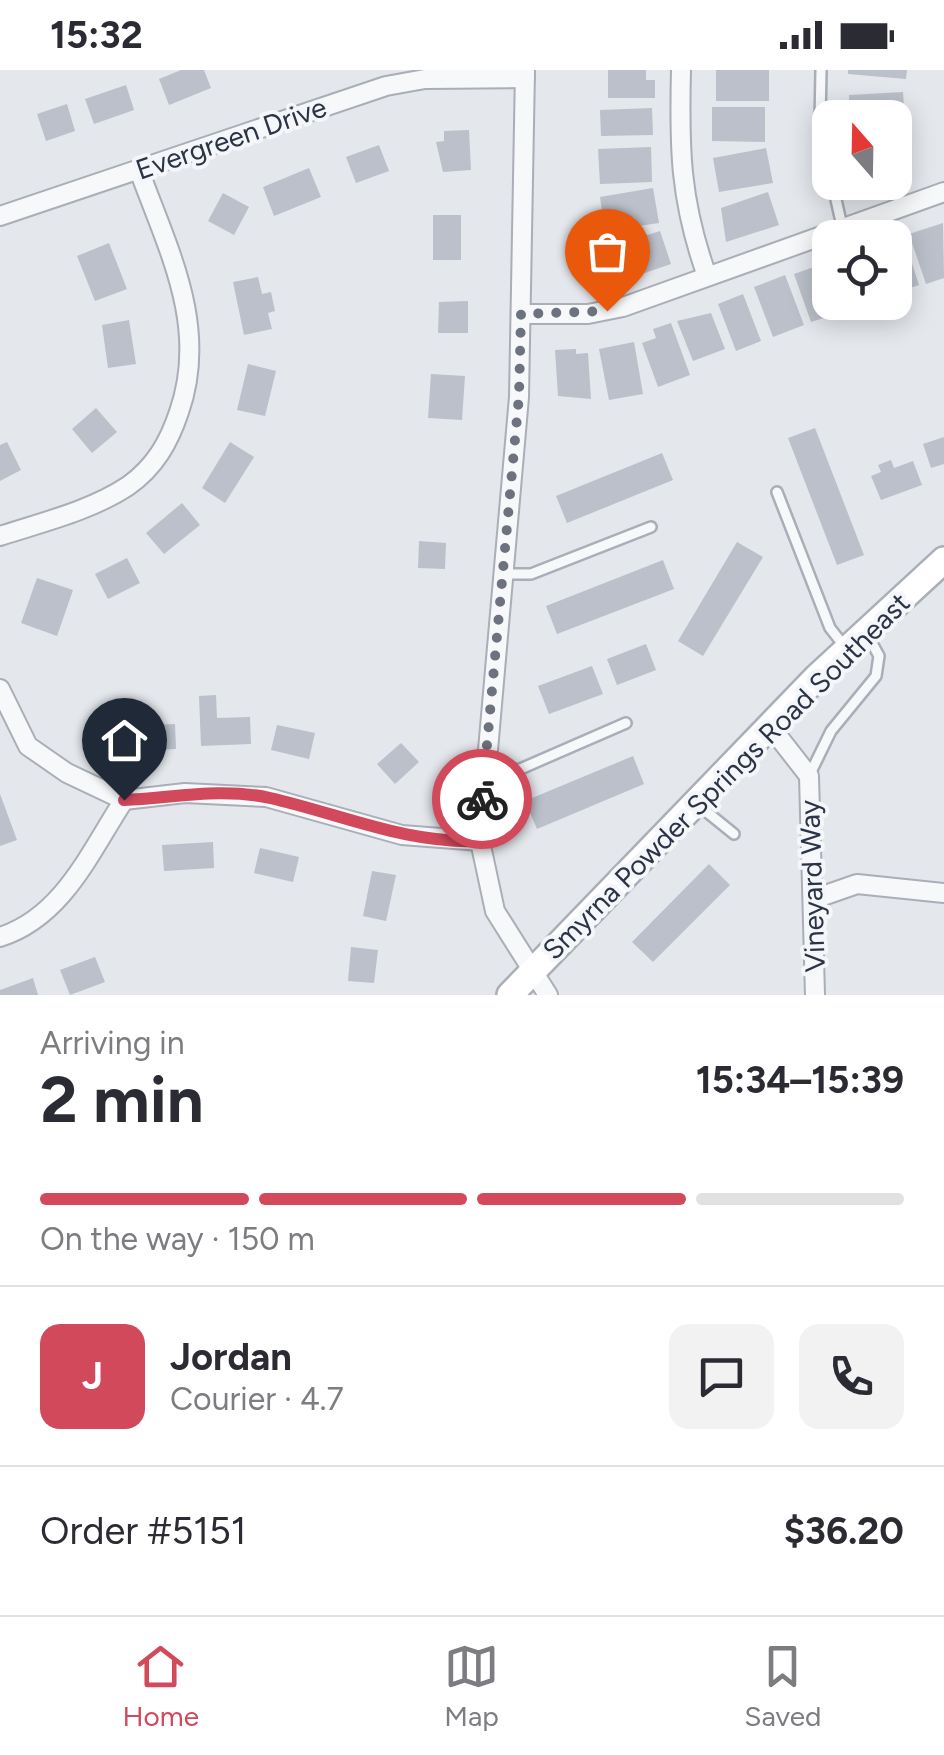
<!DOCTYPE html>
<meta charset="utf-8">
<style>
body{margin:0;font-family:Figtree,sans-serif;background:#f2f2f3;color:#2b2b33;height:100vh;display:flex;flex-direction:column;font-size:38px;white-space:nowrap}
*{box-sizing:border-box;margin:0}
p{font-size:32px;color:#7c7c81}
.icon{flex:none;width:55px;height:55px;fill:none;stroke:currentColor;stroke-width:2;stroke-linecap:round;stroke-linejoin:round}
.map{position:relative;height:925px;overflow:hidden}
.panel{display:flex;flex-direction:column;background:#fff;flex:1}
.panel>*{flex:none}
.needle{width:65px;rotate:340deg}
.controls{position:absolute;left:812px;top:30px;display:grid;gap:20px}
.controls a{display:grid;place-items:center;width:100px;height:100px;border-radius:20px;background:#fff;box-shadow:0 5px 25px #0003;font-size:50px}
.pin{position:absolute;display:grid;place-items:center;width:85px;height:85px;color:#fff;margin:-102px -42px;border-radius:50% 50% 50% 0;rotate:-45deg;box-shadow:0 0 10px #0007}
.pin .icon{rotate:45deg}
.courier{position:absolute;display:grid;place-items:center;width:100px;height:100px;margin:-50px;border:8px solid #d1495b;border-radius:50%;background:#fff;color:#222;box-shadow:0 2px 12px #0007}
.summary em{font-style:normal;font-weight:700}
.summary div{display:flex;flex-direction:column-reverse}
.summary{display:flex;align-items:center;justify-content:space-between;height:170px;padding:0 40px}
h1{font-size:65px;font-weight:700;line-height:75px}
.bar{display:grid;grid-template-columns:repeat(4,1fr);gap:15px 10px;align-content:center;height:120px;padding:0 40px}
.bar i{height:12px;border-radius:8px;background:#e1e1e2}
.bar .current{background:#d1495b}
.bar p{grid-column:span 4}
.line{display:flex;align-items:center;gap:25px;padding:0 40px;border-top:2px solid #e1e1e2}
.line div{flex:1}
.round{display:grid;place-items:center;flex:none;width:105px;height:105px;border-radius:20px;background:#f2f2f3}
.status{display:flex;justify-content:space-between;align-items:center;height:70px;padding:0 50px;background:#fff;direction:ltr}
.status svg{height:28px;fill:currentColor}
.menu{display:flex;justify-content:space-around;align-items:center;height:140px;border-top:2px solid #e1e1e2;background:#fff;font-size:28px;color:#7c7c81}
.menu a{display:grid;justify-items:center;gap:5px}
.menu .current{color:#d1495b}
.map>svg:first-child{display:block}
</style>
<div class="status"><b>15:32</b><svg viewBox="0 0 49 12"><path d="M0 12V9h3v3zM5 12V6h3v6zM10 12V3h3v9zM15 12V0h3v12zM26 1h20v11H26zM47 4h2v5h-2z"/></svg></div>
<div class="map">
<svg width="944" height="925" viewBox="0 0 944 925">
<rect width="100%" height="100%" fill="#e4e7ec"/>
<!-- building -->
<g fill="#bbc0ca">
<path d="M181,0H204L211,18L169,35L159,9Z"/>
<path d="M608,0H646V10H655V28H608Z"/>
<rect x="716" y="0" width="53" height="31"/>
<path d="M848,0H907L906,9L848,4Z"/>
<path d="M126,15L134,40L94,54L85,29Z"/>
<path d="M903,22L905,52L895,53V48H850L849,25Z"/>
<path d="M67,34L75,61L46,71L37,44Z"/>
<path d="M712,37H765V72L712,71Z"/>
<path d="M652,38L653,65L601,66L600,40Z"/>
<path d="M469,60L471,100L443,102L436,72L444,71V61Z"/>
<path d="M906,68L910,96L895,98V70Z"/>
<path d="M379,75L389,101L356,113L346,87Z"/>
<path d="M651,77L652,112L600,114L598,79Z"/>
<path d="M766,78L773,113L719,122L713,88Z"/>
<path d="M309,98L321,127L274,146L263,117Z"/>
<path d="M653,118L659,153L605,161L600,127Z"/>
<path d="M768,122L779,155L726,172L721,138Z"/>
<path d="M223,123L249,137L234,165L208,151Z"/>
<rect x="433" y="145" width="28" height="45"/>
<path d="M943,153L944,208L926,214L909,164Z"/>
<path d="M660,161L671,194L633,207L628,192L616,195L610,177Z"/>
<path d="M903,166L919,215L895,223V169Z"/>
<path d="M109,173L127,219L95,231L77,186Z"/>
<path d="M828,192L830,233L826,234L830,246L811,252L794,204Z"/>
<path d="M785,205L804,255L773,267L754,217Z"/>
<path d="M258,207L262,224L271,222L275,241L268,243L272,259L244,265L233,212Z"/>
<path d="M743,224L761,271L736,281L718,234Z"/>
<path d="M468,231V263H438L439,232Z"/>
<path d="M711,243L725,279L693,291L677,251Z"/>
<path d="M129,250L136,294L108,298L102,255Z"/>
<path d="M671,253L690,305L658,317L642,273L656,268L653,259Z"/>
<path d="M634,272L643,324L609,330L599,279Z"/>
<path d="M576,279V284L588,283L591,329L558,326L555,280Z"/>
<path d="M248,294L276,301L265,346L237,340Z"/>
<path d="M431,304L465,306L462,350L428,348Z"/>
<path d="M96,338L117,362L92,383L72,359Z"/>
<path d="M815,358L864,485L837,495L788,368Z"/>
<path d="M944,367V394L931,398L923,374Z"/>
<path d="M7,372L21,400L0,411V375Z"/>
<path d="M230,372L254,387L225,433L202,418Z"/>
<path d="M662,383L673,410L567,453L556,426Z"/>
<path d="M891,390L894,398L913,391L922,415L881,430L871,406L881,402L878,395Z"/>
<path d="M182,433L200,455L164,484L146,463Z"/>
<path d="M419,471L446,473L445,499L418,498Z"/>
<path d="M737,472L763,487L703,586L678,571Z"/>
<path d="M127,488L140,513L108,529L95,504Z"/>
<path d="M663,490L674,519L557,564L546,536Z"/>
<path d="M37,508L73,520L57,566L21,553Z"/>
<path d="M646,574L656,600L617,615L607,589Z"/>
<path d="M592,596L603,624L549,644L538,616Z"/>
<path d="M216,625L217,648L250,647L251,674L201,676L199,626Z"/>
<path d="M175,654L176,679L131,681V656Z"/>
<path d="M277,655L315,663L309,689L271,680Z"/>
<path d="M401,673L419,692L395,714L377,694Z"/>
<path d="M633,686L644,714L537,759L525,731Z"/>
<path d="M0,724L17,770L0,776Z"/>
<path d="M213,772L214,798L164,801L162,775Z"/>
<path d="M260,778L299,787L293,812L254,803Z"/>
<path d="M709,794L730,815L653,892L632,872Z"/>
<path d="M372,801L396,805L386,851L363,846Z"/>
<path d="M351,877L378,880L374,913L348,911Z"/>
<path d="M95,887L105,912L70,925L60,900Z"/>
<path d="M33,908L38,925H0V920Z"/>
</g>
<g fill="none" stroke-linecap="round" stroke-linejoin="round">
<!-- lane casing -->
<g stroke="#a9aeb7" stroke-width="14">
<g id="lane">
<path d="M821,0L820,53L830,103"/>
<path d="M832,112L842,156"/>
<path d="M777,422L830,558L845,577"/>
<path d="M502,504H531L651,457"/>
<path d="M487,690L518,700L626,653"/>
<path d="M809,706L831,661L876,606L879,586L867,564"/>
<path d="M697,734L734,764"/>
</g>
</g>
<!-- street casing -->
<g stroke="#a9aeb7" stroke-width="22">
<g id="street">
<path d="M525,0L519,327L480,771L495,841L548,925"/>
<path d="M681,0C679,78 680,131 707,206"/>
<path d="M0,146L386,16L425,9L525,8"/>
<path d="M521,244H588L623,237L944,122"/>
<path d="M0,466C43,452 90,441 128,416C155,397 169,372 179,342C209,256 168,180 139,100"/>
<path d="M0,619L28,676L67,703L124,730L185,723L266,727L402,765L480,771"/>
<path d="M770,656L809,706L815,925"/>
<path d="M814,829L857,814L944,823"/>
<path d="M0,867C63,847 90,782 124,730"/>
</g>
</g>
<!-- secondary casing -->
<g stroke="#a9aeb7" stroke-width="30">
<path id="secondary" d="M510,925L817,607L944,490"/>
</g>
<!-- lane -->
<use href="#lane" stroke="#f7f8fa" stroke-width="9"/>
<!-- street -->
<use href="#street" stroke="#f7f8fa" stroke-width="18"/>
<!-- secondary -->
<use href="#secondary" stroke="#fff" stroke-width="25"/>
</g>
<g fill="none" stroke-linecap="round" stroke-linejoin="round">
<!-- done -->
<path stroke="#6c737f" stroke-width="10" stroke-dasharray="0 18" d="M482,729L519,326L521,244L607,241"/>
<!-- route -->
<path stroke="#d1495b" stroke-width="12" d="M124,730C173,728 221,717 270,728C341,744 405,774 480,771L482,729"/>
</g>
<g text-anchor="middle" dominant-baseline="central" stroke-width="8" stroke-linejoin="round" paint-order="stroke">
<!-- street labels -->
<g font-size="28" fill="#2b3445" stroke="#f4f6f9">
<text transform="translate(231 68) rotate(-19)">Evergreen Drive</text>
<text transform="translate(726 706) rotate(-45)">Smyrna Powder Springs Road Southeast</text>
<text transform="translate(812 816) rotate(-92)">Vineyard Way</text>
</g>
</g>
</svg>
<div class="controls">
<a><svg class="needle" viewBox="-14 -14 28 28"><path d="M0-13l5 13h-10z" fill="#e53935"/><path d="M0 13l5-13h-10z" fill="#7c7c81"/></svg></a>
<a><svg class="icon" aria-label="locate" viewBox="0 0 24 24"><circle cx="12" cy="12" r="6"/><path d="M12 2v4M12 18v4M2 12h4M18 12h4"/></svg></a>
</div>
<div class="pin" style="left:607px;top:241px;background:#ea580c"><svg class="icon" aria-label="bag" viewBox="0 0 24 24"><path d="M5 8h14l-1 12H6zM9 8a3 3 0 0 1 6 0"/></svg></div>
<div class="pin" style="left:124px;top:730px;background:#1f2937"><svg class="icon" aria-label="home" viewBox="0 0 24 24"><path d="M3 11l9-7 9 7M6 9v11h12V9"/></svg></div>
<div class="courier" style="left:482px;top:729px"><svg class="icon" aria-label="bike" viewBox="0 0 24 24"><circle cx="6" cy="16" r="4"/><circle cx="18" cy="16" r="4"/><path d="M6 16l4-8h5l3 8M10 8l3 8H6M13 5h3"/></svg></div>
</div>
<section class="panel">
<div class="summary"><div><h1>2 min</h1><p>Arriving in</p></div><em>15:34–15:39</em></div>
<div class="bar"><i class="current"></i><i class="current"></i><i class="current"></i><i></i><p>On the way · 150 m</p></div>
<div class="line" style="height:180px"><b class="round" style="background:#d1495b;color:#fff">J</b><div><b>Jordan</b><p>Courier · 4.7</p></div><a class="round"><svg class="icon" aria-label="chat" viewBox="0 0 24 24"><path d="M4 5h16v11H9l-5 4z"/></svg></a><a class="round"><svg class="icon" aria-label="phone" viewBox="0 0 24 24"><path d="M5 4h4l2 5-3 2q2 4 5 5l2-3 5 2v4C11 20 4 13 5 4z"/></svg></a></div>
<div class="line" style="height:130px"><div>Order #5151</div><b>$36.20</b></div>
</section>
<nav class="menu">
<a class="current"><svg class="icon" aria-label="home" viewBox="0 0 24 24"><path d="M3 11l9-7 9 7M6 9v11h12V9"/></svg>Home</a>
<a><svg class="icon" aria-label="map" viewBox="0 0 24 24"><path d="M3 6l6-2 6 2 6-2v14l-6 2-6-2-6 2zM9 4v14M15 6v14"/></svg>Map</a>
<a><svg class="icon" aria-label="saved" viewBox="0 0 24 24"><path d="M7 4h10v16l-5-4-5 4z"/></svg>Saved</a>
</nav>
